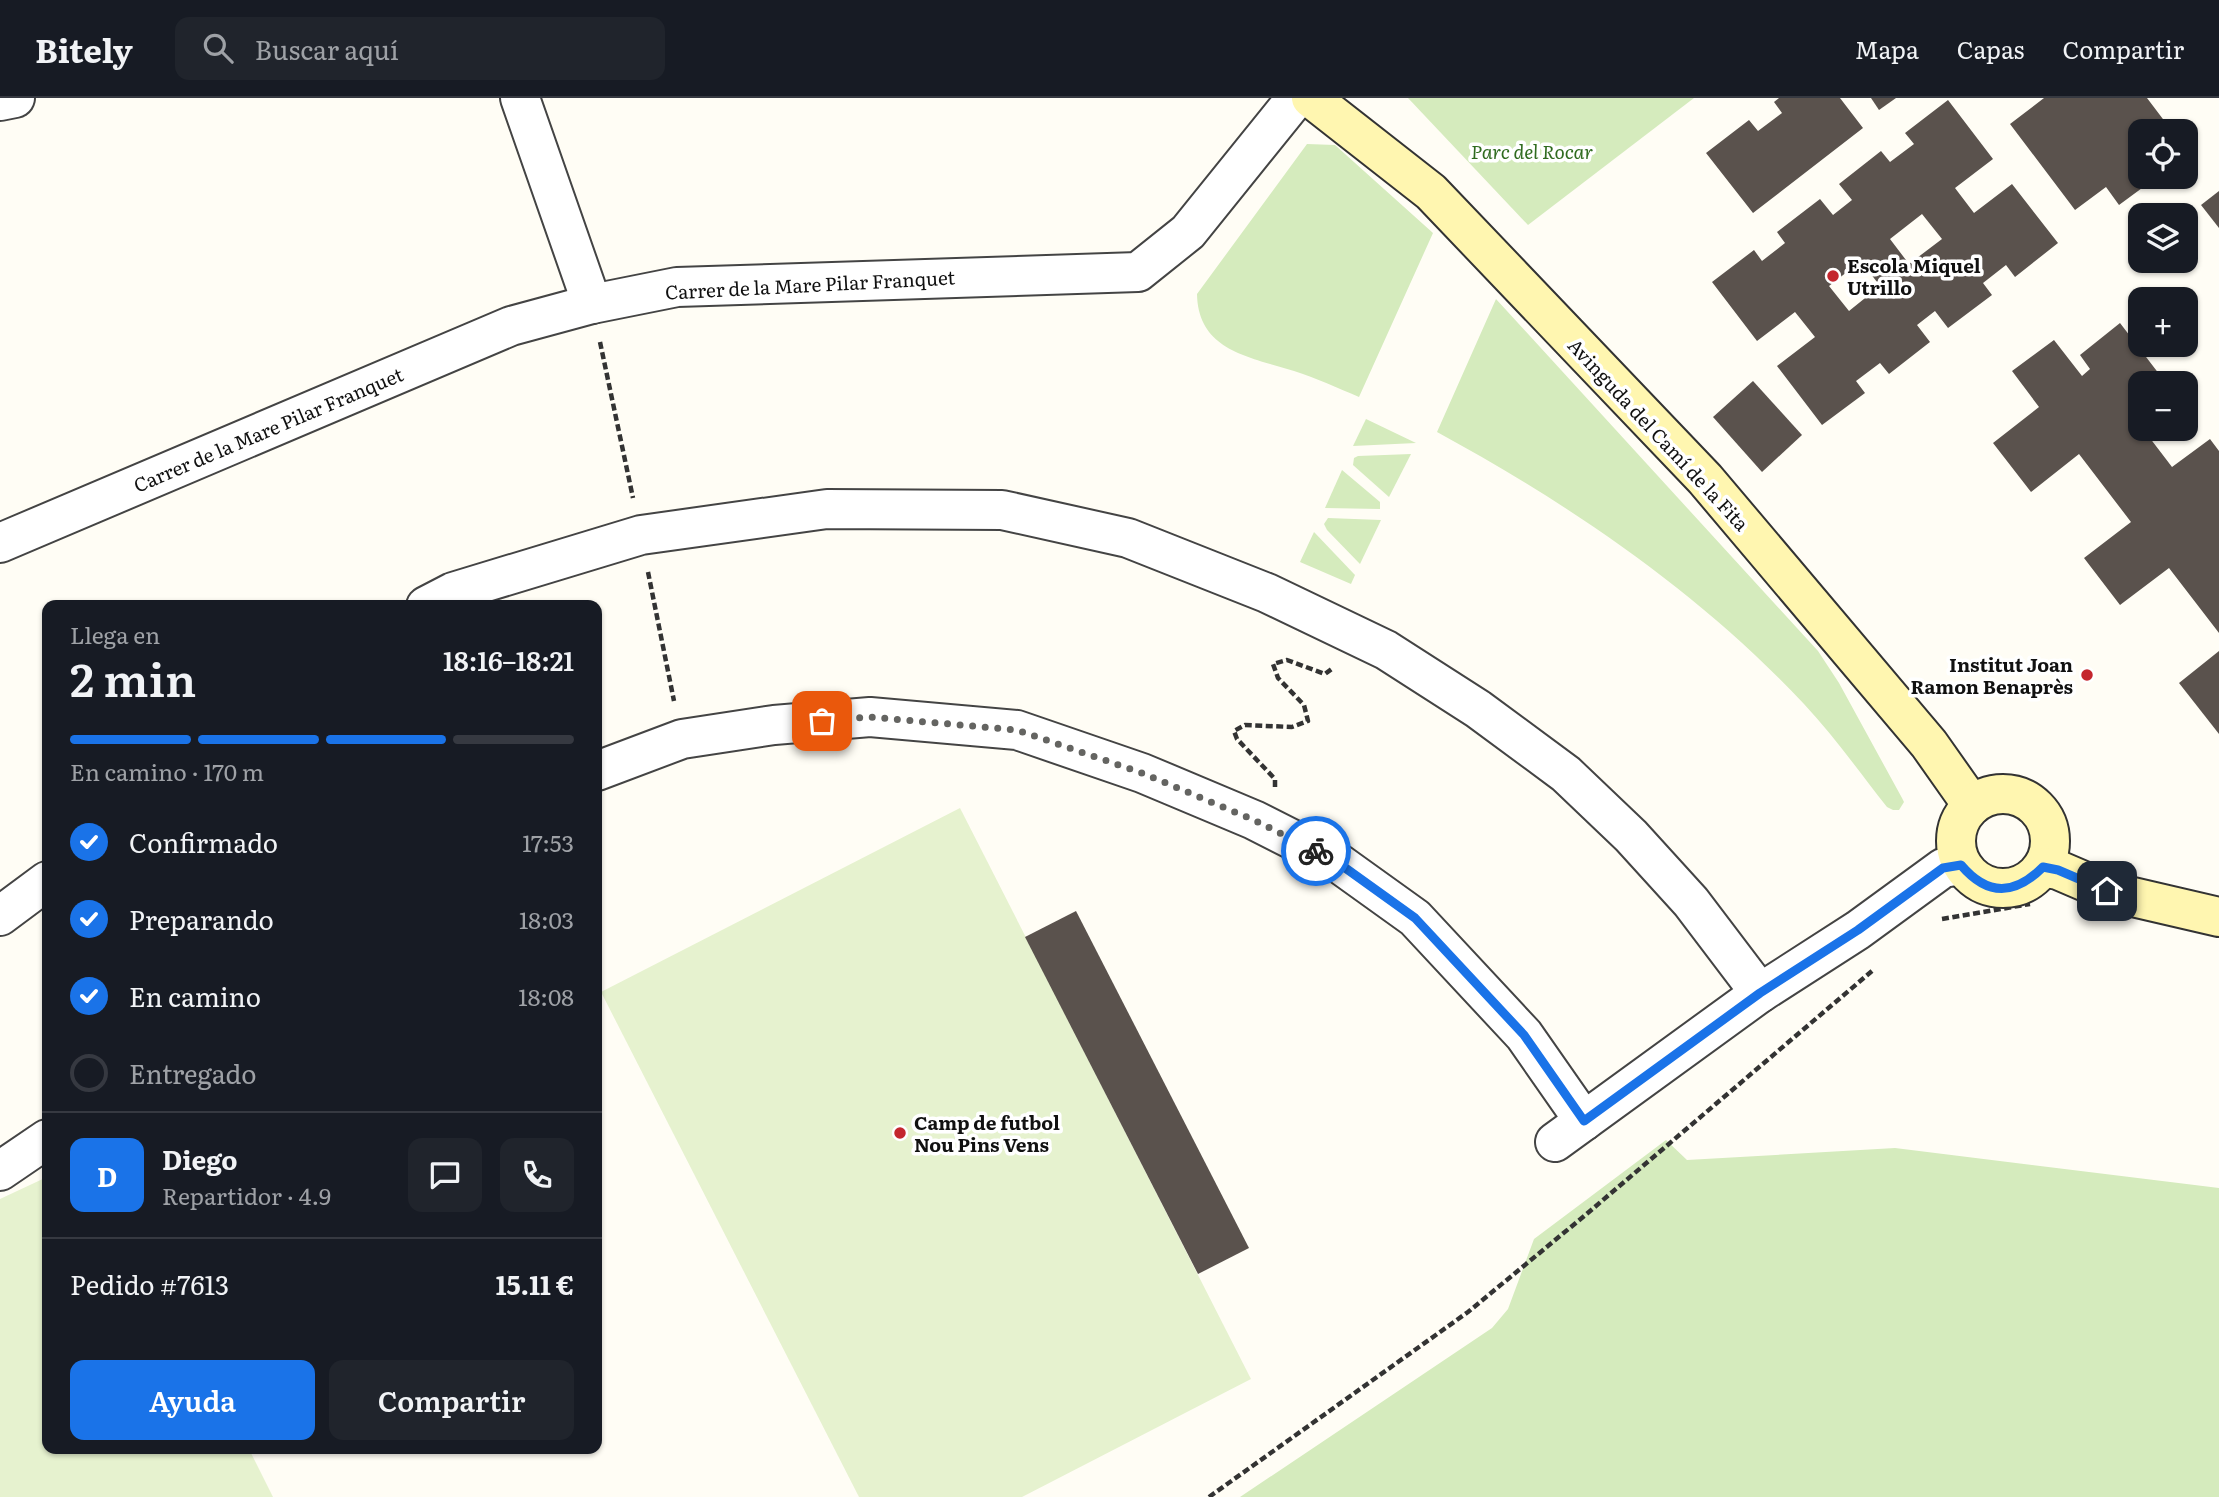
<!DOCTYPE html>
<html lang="es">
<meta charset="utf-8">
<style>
body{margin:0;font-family:Literata,serif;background:#20242c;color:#f1f3f6;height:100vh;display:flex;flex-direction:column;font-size:26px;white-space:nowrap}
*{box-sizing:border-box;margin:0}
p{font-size:23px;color:#9ea1a6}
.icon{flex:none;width:38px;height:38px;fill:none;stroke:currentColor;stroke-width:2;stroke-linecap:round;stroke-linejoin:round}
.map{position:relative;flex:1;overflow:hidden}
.details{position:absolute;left:42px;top:502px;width:560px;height:854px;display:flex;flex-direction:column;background:#171b24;border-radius:14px;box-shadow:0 2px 5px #0004}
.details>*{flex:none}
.fabs{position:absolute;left:2128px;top:21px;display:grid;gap:14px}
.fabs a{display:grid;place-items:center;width:70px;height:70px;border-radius:14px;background:#171b24;box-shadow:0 2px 5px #0004;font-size:35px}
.pin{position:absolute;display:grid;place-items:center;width:60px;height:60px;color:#fff;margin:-30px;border-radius:14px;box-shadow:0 4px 10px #0006}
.courier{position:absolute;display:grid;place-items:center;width:70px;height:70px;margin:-35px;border:5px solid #1a73e8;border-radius:50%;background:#fff;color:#222;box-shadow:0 2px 9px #0007}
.overview em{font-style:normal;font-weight:600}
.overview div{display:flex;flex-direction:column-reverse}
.overview{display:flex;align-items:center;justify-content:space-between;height:119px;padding:0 28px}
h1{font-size:46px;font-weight:600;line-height:52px}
.bar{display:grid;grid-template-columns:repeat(4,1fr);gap:10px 7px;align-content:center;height:84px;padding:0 28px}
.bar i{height:9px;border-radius:5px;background:#363941}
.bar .on{background:#1a73e8}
.bar p{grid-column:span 4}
.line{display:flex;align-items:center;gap:18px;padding:0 28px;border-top:2px solid #363941}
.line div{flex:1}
.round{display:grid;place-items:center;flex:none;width:74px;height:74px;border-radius:14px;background:#20242c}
ol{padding:0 28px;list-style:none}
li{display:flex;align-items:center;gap:21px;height:77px}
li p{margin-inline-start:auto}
li .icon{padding:7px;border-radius:50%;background:#1a73e8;color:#fff;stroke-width:4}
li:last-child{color:#9ea1a6}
li i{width:38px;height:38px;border:4px solid #363941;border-radius:50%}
.button{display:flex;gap:14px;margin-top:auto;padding:14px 28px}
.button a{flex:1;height:80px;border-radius:14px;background:#1a73e8;color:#fff;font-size:28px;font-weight:600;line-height:80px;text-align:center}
.button a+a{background:#20242c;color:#f1f3f6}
header{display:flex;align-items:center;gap:42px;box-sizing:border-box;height:98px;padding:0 35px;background:#171b24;border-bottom:2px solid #363941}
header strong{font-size:33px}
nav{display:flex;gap:38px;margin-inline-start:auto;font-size:24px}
.search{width:490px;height:63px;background:#20242c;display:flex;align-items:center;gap:18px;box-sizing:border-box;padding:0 24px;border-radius:14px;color:#9ea1a6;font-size:26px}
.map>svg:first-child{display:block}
</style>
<header>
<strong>Bitely</strong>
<div class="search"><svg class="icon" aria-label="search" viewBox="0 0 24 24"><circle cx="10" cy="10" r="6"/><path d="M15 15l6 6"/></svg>Buscar aquí</div>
<nav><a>Mapa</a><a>Capas</a><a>Compartir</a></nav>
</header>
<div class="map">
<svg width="2219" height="1399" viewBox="0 0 2219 1399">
<rect width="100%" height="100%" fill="#fffdf5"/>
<!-- green -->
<g fill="#d5ebbd">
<path d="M1408,0H1694L1528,127Z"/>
<path d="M1307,46L1335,47L1433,135L1359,299C1338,290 1316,280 1294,273C1250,259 1198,253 1197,196Z"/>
<path d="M1496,201L1818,553L1839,585L1902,700L1904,704L1899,712H1893L1887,709C1860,675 1834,638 1804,606C1699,494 1571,407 1437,334Z"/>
<path d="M1366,321L1416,345L1353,348Z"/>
<path d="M1411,356L1389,399L1353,367L1354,360L1358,358Z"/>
<path d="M1342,372L1380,404V411L1325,410Z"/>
<path d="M1328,420L1381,422L1360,466L1327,432L1324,426Z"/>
<path d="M1314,434L1355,477L1351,486L1300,464Z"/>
<path d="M1666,1042L1687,1062L1895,1050L2219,1090V1399H1240L1492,1230L1508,1211L1534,1141Z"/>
</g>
<!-- pitch -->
<g fill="#e6f2cf">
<path d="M960,710L1251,1281L1022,1399H859L601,894Z"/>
<path d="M47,1079V1351H249L273,1399H0V1101Z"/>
</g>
<!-- building -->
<g fill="#5a524d" fill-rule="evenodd">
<path d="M1779,0H1840L1863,30L1753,115L1706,55L1749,22L1758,33L1782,15L1774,4Z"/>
<path d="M1871,0H1896L1879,12Z"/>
<path d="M2044,0H2147L2172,33H2140V79H2157L2119,107L2106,89L2075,112L2010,26Z"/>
<path d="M1948,2L1993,61L1955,90L1974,115L2012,86L2058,145L2015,179L2006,167L1983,185L1992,197L1948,230L1935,213L1917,227L1930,244L1889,276L1880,265L1856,283L1865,295L1822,327L1777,268L1815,239L1795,214L1757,243L1712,184L1754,152L1762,163L1785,145L1777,134L1820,101L1833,117L1852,102L1839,86L1881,53L1890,64L1914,46L1905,35ZM1922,116L1942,141L1909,166L1890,141ZM1861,163L1880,188L1849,213L1829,188Z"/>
<path d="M2219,93V130L2201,107Z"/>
<path d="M2120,225L2166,285H2140V331H2143L2172,369L2210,341L2219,353V535L2169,470L2120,507L2084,460L2131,424L2079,356L2031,394L1993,345L2039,309L2012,273L2054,242L2082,278L2090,271L2080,257Z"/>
<path d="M1753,283L1802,337L1762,374L1713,319Z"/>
<path d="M2219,553V636L2179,585Z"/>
<path d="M1076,813L1249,1150L1198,1176L1025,839Z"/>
</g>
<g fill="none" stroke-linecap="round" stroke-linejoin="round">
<!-- street casing -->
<g stroke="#444" stroke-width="42">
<g id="street">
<path d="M520,0L592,206"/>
<path d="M0,3L15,0"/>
<path d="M0,445L511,228L592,206L677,189L1138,174L1188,134L1296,0"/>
<path d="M426,508L453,494L641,437L827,411L1002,412L1128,440L1267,495L1386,552L1478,611L1566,676L1631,738L1691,804L1760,895"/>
<path d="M597,673L682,641L774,627L870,619L1017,632L1142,675L1254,722L1337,764L1415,820L1524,937L1584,1023"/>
<path d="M0,818L47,783"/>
<path d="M1555,1044L1760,895L1858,832L1943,770L1961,767"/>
<path d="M0,1073L47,1041"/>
</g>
</g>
<!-- secondary casing -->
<g stroke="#333" stroke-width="42">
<g id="secondary">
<path d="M1311,0L1431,94L1705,381L1929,646L1972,707"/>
<circle cx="2003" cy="743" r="47"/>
<path d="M2043,769L2058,772L2107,793L2219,819"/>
</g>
</g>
<!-- path -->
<g stroke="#333" stroke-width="4.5" stroke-dasharray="7 3.5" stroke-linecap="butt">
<path d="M600,244L633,400"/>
<path d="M648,474L674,603"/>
<path d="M1275,689V681L1237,641L1234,633L1245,627L1292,629L1308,623L1304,607L1278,580L1273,566L1287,562L1325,576L1333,570"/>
<path d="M1942,821L2030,806"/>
<path d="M1209,1399L1468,1214L1583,1119L1872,873"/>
</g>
<!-- street -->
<use href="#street" stroke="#fff" stroke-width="38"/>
<!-- secondary -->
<use href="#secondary" stroke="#fff6b0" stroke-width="38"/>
</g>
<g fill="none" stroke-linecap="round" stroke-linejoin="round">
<!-- done -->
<path stroke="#646461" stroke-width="7" stroke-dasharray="0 12.6" d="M822,623L870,619L1017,632L1142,675L1254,722L1316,753"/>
<!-- route -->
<path stroke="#1a73e8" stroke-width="9" d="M1316,753L1337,764L1415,820L1524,937L1584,1023L1760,895L1858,832L1943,770L1961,767C1988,799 2015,797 2043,769L2058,772L2107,793"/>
</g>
<!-- markers -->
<g fill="#c4262e" stroke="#fff" stroke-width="2.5">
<circle cx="1833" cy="178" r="7"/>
<circle cx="2087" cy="577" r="7"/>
<circle cx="900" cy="1035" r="7"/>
</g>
<g text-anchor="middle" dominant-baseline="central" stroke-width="7" stroke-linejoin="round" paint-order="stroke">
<!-- park labels -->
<g font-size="19" font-style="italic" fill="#2f6b1f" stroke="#fff">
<text x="1532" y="53">Parc del Rocar</text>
</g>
<!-- poi labels -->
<g font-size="19" font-weight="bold" fill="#111" stroke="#fff" text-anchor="start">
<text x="1847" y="167">Escola Miquel<tspan x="1847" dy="22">Utrillo</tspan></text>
<text x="2073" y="566" text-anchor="end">Institut Joan<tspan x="2073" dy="22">Ramon Benaprès</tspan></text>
<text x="914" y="1024">Camp de futbol<tspan x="914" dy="22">Nou Pins Vens</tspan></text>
</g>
<!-- street labels -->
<g font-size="19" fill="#111" stroke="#fff">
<text transform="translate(810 186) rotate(-3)">Carrer de la Mare Pilar Franquet</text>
<text transform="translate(268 331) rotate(-23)">Carrer de la Mare Pilar Franquet</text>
<text transform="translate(1659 336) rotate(47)">Avinguda del Camí de la Fita</text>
</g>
</g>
</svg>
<div class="fabs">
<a><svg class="icon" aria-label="locate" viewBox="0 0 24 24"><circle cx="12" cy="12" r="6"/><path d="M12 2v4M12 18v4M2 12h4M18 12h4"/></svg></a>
<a><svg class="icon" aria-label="layers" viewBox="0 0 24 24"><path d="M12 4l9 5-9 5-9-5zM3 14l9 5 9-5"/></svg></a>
<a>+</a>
<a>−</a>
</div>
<div class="pin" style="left:822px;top:623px;background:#ea580c"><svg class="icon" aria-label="bag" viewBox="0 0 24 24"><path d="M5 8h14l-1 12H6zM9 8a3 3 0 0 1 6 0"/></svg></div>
<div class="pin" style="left:2107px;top:793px;background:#1f2937"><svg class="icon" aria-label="home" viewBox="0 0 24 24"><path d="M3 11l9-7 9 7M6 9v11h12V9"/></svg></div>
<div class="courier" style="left:1316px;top:753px"><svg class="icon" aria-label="bike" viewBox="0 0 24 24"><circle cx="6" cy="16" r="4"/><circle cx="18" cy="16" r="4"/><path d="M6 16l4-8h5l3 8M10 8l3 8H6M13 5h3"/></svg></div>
<section class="details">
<div class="overview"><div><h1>2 min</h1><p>Llega en</p></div><em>18:16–18:21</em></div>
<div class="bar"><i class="on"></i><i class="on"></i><i class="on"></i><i></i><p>En camino · 170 m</p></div>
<ol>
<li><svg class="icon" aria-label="check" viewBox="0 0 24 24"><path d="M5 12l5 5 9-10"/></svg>Confirmado<p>17:53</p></li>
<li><svg class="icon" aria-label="check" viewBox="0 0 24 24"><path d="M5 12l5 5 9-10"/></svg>Preparando<p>18:03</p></li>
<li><svg class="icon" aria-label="check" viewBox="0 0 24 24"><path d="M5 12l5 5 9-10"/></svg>En camino<p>18:08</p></li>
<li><i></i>Entregado</li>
</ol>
<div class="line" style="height:126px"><b class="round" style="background:#1a73e8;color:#fff">D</b><div><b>Diego</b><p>Repartidor · 4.9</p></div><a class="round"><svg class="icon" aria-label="chat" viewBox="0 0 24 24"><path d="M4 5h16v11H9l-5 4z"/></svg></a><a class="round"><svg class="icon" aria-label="phone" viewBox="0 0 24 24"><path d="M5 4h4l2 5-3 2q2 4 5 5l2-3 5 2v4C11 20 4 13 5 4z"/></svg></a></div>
<div class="line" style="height:91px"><div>Pedido #7613</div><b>15.11 €</b></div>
<div class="button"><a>Ayuda</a><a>Compartir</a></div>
</section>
</div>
